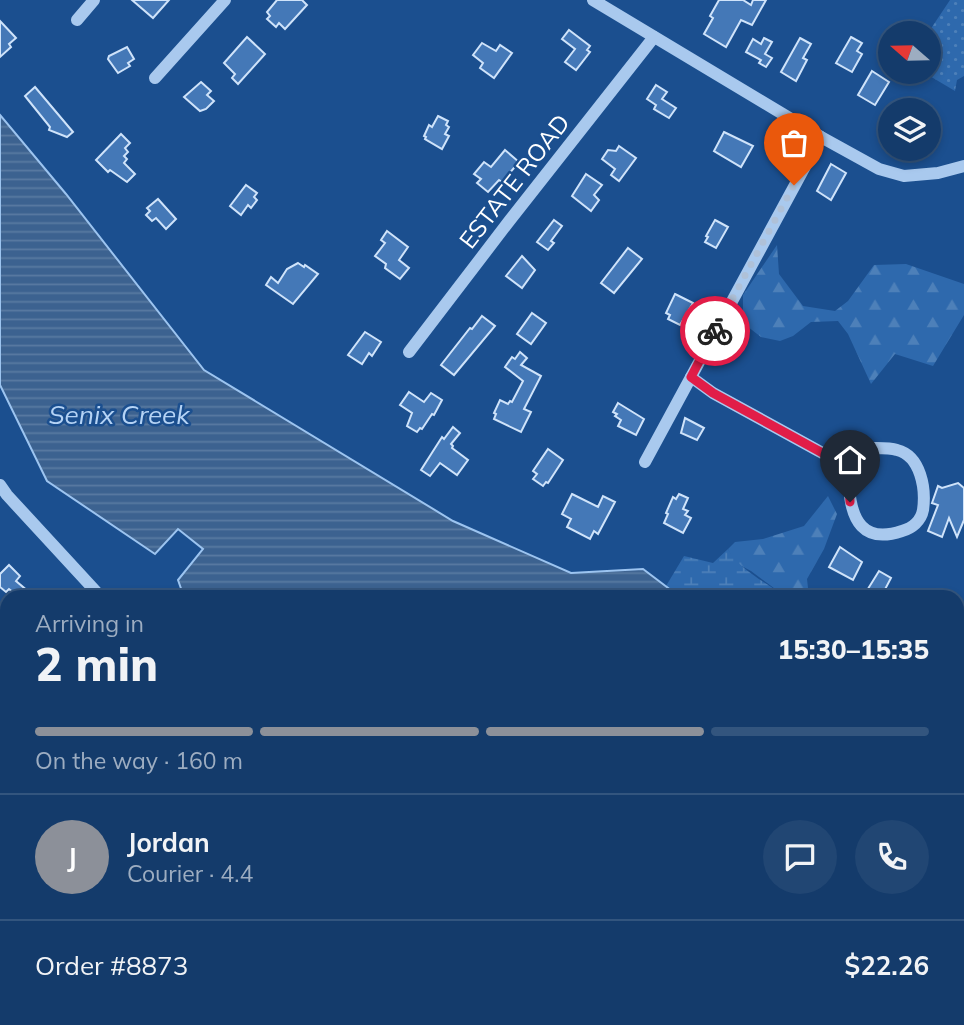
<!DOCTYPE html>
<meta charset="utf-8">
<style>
body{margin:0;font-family:Mulish,sans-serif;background:#214673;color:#f1f3f6;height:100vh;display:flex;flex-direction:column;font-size:26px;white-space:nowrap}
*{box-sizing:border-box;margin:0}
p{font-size:23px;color:#9dadc1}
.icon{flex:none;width:38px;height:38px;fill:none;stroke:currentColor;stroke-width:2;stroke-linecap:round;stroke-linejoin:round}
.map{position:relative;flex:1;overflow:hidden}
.panel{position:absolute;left:0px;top:590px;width:964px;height:436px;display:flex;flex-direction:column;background:#143b6b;border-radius:21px 21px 0 0;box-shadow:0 4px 10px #0003,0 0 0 2px #33557e}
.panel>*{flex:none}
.needle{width:46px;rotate:290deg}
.tools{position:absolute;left:878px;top:21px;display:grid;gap:14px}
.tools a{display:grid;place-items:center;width:63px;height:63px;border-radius:50%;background:#143b6b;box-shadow:0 4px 10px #0003,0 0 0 2px #33557e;font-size:35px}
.pin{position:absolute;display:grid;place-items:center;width:60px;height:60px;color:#fff;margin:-72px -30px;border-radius:50% 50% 50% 0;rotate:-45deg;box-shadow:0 0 7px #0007}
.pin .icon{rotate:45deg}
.courier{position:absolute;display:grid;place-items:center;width:70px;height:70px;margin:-35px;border:5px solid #e11d48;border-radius:50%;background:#fff;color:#222;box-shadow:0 2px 9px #0007}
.overview em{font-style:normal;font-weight:800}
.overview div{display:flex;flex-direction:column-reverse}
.overview{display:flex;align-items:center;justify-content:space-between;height:119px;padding:0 35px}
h1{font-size:46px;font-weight:800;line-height:52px}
.bar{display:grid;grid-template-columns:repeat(4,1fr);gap:10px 7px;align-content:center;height:84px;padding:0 35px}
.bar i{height:9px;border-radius:5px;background:#33557e}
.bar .on{background:#8c9099}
.bar p{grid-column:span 4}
.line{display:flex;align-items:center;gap:18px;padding:0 35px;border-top:2px solid #33557e}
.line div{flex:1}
.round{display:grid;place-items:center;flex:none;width:74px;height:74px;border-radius:37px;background:#214673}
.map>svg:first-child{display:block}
</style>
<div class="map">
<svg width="964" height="1025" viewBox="0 0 964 1025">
<defs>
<pattern id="grass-dots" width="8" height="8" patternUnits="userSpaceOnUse" patternTransform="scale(1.75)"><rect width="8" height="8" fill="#2e69ad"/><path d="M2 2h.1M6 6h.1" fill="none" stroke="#4d80b9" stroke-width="1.8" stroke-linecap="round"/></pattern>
<pattern id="forest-firs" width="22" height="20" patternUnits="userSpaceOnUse" patternTransform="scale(1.75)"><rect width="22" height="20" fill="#2e69ad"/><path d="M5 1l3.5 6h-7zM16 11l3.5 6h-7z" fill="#4d80b9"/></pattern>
<pattern id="wetland-marsh" width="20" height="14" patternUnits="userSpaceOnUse" patternTransform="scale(1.75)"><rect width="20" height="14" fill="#2e69ad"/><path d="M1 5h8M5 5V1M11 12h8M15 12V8" fill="none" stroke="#4d80b9"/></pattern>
<pattern id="park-crowns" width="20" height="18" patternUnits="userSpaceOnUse" patternTransform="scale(1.75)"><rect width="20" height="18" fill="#2e69ad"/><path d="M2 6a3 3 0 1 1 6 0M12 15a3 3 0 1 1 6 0" fill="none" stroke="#4d80b9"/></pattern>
<pattern id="water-rules" width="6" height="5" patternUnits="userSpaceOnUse" patternTransform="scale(1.75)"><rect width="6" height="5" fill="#3c6290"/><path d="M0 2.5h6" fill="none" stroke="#597aa1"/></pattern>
</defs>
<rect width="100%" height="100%" fill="#1b4f8f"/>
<!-- grass -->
<path fill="url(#grass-dots)" d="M950,0H964V76L957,80L955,91L923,72H929L928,33Z"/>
<!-- forest -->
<g fill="url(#forest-firs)">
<path d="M777,245L779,274L803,306L835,311L848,301L874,265L906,264L964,284V315L933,366L895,354L871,384L848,334L838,321L811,322L793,336L780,341L761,337L743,323V295Z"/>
<path d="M828,496L837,514L824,549L807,579L809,597H786L751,571L734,562L728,549L735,542L763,539L804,526Z"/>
</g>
<!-- wetland -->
<path fill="url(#wetland-marsh)" d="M728,549C738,569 767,583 786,597H680L666,586L684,556L713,563Z"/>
<!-- park -->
<path fill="url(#park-crowns)" d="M957,783H964V1025H915L912,1019L957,1018Z"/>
<!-- water -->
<g fill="url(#water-rules)" stroke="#9cc4f0" stroke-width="2">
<path d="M0,115L66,194L204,370L453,521L571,573L643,569L680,597H184L178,580L203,549L178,529L155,554L47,481L0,385Z"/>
<path d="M912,1018L915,1025H723L718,1019Z"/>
</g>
<!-- building -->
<g fill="#4478b7" stroke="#cfe3fa" stroke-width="2">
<path d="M132,0H169L153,18Z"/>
<path d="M277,0H302L307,5L285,29L279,23L276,27L267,19L270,16L267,12Z"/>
<path d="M719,0H743L751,5L753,0H766L752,25L741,20L726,47L704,34L713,18L710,16Z"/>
<path d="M0,21L16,38L9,44L11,47L0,57Z"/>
<path d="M569,30L590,46L587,50L590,52L576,70L565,62L575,49L562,39Z"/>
<path d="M247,37L265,54L238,84L232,78L235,74L224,63Z"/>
<path d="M851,37L862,43L857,51L862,54L852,72L836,63Z"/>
<path d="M764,38L772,42L765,54L772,58L766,67L759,63L761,60L746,52L753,39L761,44Z"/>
<path d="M800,38L811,44L803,58L807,60L796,81L781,72Z"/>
<path d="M482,43L496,51L500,45L512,53L494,78L480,68L483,63L473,55Z"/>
<path d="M127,47L134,59L128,63L130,66L118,73L108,59L109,56Z"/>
<path d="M872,71L889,82L875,105L858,95Z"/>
<path d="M201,82L211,91L207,95L214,101L206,109L200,111L184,97Z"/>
<path d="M656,85L667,92L662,99L676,108L669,118L654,109L656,105L647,99Z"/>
<path d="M35,87L73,132L67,137L49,130L50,127L25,96Z"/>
<path d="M438,116L448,121L446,125L449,127L445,134L449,136L442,149L425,139L426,137L424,136L429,125L432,127Z"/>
<path d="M724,132L753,146L741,167L714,151Z"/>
<path d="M121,134L130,143L125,148L128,152L124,156L127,159L124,163L135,174L127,182L110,170L108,172L96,160Z"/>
<path d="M619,146L636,158L619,181L611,175L615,169L602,159L608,150L616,151Z"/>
<path d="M505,150L519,162L502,182L499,180L488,192L477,183L481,179L474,174L484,162L491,167Z"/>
<path d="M831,164L846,173L831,200L817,191Z"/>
<path d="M586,174L602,185L594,195L599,200L591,211L572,196Z"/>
<path d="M246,185L257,193L254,197L257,200L251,208L248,205L241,215L230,206Z"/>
<path d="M158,199L176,219L166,229L156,218L152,221L146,215L150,211L147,208Z"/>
<path d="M554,220L562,226L551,241L554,243L548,250L537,242Z"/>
<path d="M715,220L728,227L716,248L705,242L708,237L706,236Z"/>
<path d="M387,231L408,247L399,260L409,268L400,279L385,268L386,264L375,256L385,243L381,240Z"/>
<path d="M628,248L642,259L614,293L601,283Z"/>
<path d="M522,256L535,270L522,288L506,276Z"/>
<path d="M298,263L304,267L305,265L318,274L293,304L266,285L271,277L278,283L287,269Z"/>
<path d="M675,294L693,303L680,325L668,319L670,315L666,313Z"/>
<path d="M532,313L546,323L531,344L517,334Z"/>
<path d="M482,316L495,326L454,375L441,365L470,328L472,329Z"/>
<path d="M365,332L381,342L372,356L369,353L362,364L348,355Z"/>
<path d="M520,352L527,358L521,365L541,376L524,409L531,412L521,432L494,419L496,414L494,413L500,400L508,404L510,401L512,402L523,381L505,367L512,357L515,359Z"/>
<path d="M409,392L424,402L431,393L442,400L434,415L432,414L422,429L420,428L417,432L407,426L412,413L400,405Z"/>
<path d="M618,403L644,419L636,435L618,426L621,420L615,416L617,414L613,412Z"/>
<path d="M685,418L704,428L697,440L681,433Z"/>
<path d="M453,427L460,433L451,444L453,446L452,448L468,460L457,475L440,463L430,476L421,470L442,437L444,439Z"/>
<path d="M548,449L563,460L548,483L546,482L543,486L533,479L537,474L533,471Z"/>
<path d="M958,483L964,488V520L957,537L949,518L942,537L928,531L938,505L932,503L938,486L942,488Z"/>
<path d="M572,494L598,507L603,496L615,502L598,534L594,531L590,539L567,527L571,519L562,514Z"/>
<path d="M679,494L688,498L683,509L688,511L685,515L691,518L683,533L664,523L668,514L666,513L673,497L676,499Z"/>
<path d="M840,547L862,562L853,580L829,567Z"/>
<path d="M9,565L20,576L16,581L35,597H19L9,589L6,592L0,587V574Z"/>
<path d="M879,571L891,578L881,597H869L870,594L866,592Z"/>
</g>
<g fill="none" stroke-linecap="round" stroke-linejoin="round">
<!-- minor -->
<g stroke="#a9c9ee" stroke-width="12">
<path d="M593,0L821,137L879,169L904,176L938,173L964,166"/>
<path d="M77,20L94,0"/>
<path d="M155,78L225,0"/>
<path d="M409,352L510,220L654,37"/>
<path d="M691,377L713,393L848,467"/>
<path d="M876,448C883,448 891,448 897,450C921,456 926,489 923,510C921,521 912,528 902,531C863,544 851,520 849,486C849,479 846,470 849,464C854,454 866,450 876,448Z"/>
<path d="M645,462L821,137"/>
<path d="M0,485L7,495L101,597"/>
<path d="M0,797L7,789"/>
<path d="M0,860L7,865"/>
<path d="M279,1018L296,1025"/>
<path d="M209,1025L212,1018"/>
<path d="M642,1025L645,1018"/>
</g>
</g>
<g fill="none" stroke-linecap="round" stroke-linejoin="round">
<!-- done -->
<path stroke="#afc1d8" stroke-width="7" stroke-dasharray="0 12.6" d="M715,331L794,185"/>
<!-- route -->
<path stroke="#e11d48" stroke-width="9" d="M715,331L691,377L713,393L848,467L850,502"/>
</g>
<g text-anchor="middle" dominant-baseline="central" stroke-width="5" stroke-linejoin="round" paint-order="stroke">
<!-- street labels -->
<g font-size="24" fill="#fff" stroke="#1b4f8f">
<text transform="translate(514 181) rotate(-52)">ESTATE ROAD</text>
</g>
<!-- water labels -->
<g font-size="26" font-style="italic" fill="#b5d3f5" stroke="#1b4f8f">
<text x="119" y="414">Senix Creek</text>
</g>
</g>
</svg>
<div class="tools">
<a><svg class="needle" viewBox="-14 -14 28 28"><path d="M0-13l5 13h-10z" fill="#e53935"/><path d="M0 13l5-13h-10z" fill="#9dadc1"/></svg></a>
<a><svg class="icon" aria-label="layers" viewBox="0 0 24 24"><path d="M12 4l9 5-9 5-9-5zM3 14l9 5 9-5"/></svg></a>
</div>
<div class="pin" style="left:794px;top:185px;background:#ea580c"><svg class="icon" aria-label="bag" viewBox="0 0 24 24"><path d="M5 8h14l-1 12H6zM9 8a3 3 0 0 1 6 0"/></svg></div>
<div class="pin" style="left:850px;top:502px;background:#1f2937"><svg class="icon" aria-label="home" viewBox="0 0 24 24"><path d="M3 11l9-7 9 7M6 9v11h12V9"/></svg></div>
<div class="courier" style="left:715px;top:331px"><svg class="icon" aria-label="bike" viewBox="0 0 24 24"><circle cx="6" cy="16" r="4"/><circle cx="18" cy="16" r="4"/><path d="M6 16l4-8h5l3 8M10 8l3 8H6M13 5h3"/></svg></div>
<section class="panel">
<div class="overview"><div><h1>2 min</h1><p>Arriving in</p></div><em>15:30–15:35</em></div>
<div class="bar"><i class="on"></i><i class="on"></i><i class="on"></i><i></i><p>On the way · 160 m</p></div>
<div class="line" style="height:126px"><b class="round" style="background:#8c9099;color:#fff">J</b><div><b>Jordan</b><p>Courier · 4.4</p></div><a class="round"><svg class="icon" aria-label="chat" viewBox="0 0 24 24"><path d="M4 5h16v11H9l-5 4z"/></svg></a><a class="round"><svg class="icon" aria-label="phone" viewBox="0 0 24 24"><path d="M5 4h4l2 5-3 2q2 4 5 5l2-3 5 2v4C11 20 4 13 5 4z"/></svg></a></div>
<div class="line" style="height:91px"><div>Order #8873</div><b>$22.26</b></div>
</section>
</div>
